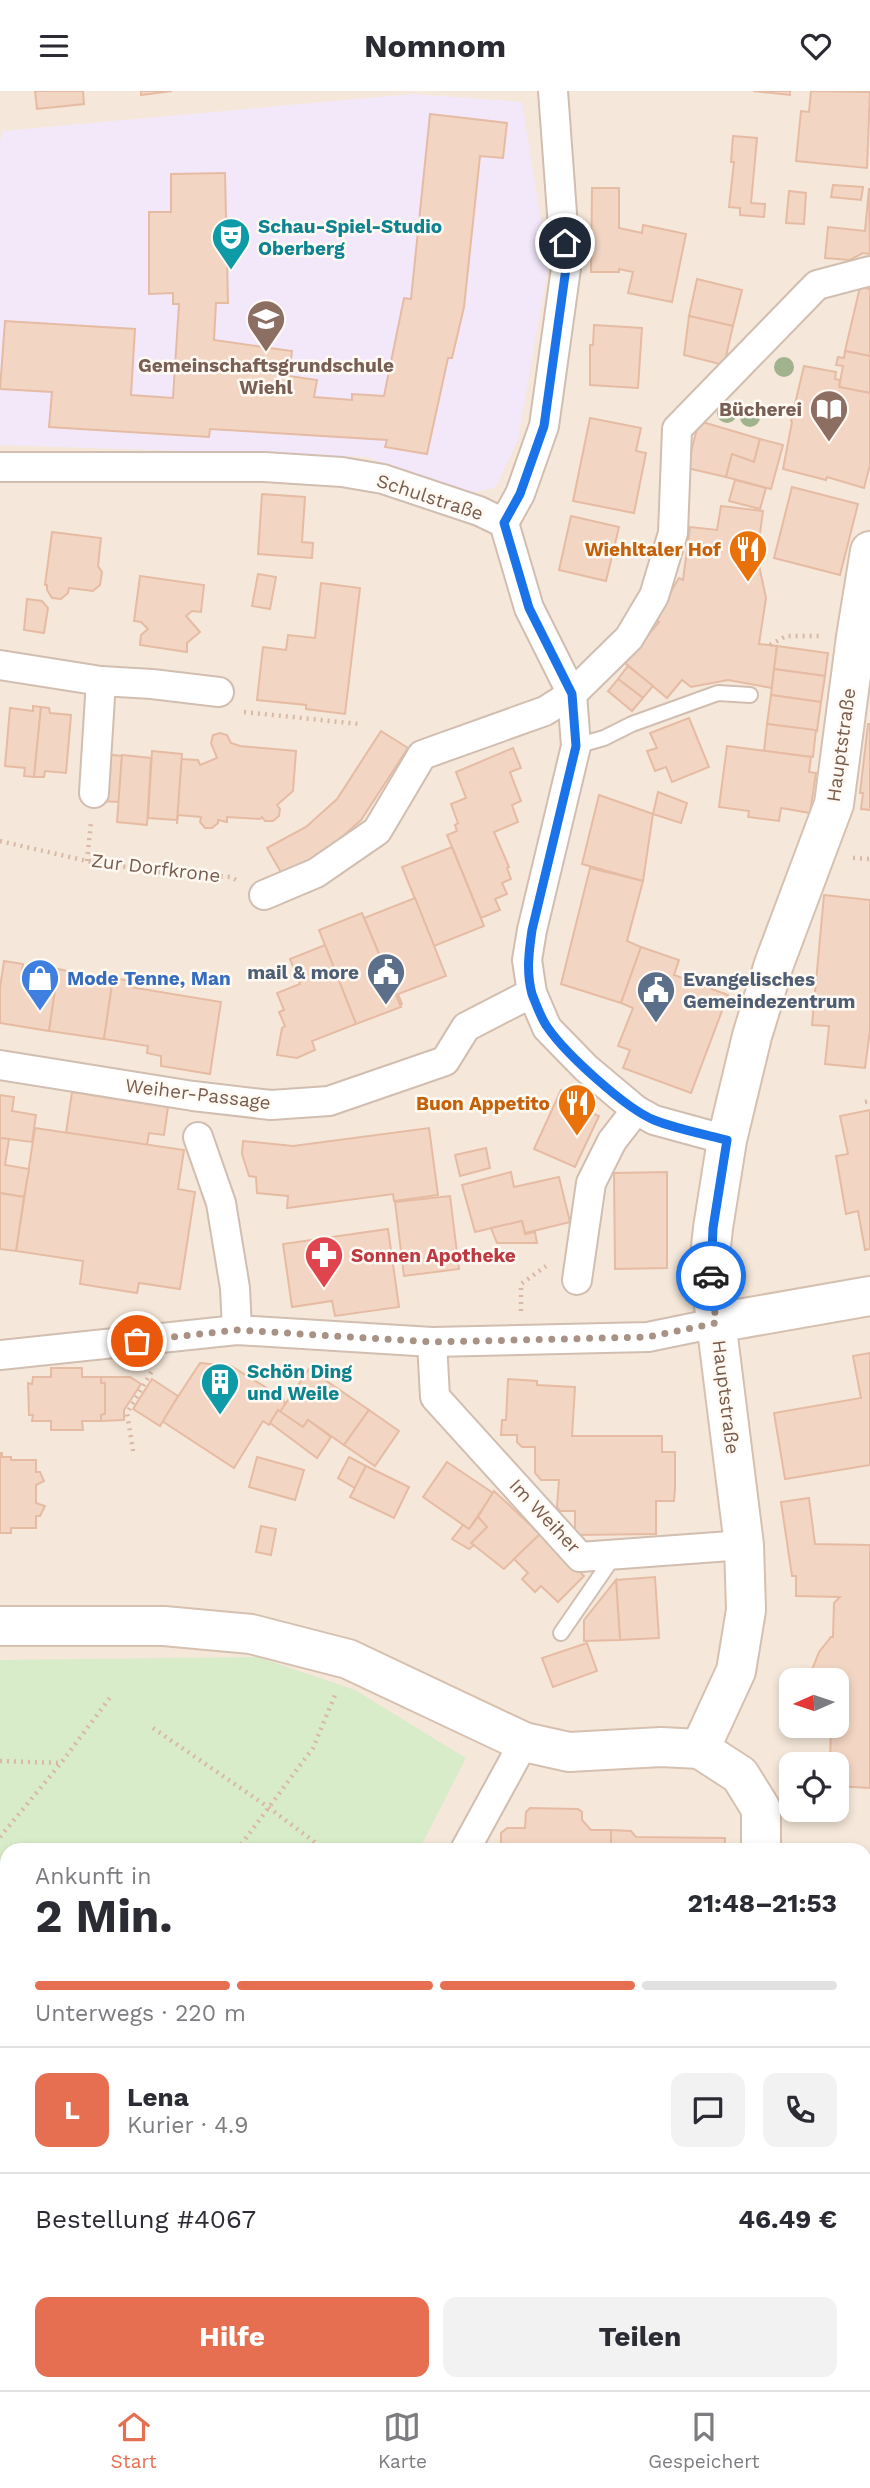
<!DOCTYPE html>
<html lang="de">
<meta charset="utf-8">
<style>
body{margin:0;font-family:"Work Sans",sans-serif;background:#f2f2f3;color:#2b2b33;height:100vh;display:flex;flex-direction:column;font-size:26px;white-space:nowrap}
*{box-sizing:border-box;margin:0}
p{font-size:23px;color:#7c7c81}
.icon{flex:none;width:38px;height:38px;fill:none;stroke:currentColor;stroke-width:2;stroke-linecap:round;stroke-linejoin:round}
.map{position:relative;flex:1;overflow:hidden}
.sheet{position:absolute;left:0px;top:1752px;width:872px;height:548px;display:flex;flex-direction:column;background:#fff;border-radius:21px 21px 0 0;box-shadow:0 4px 10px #0003}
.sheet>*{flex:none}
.needle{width:46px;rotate:267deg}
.tools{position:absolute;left:779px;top:1577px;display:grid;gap:14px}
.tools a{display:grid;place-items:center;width:70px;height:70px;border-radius:14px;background:#fff;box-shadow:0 4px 10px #0003;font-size:35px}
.pin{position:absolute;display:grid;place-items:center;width:60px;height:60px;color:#fff;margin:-30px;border:4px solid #fff;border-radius:50%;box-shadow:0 2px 7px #0007}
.courier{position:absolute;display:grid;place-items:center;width:70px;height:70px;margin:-35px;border:5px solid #1a73e8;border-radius:50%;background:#fff;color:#222;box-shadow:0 2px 9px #0007}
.summary em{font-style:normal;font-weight:700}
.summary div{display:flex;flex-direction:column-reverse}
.summary{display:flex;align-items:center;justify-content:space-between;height:119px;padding:0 35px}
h1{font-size:46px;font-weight:700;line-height:52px}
.bar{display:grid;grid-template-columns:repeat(4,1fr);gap:10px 7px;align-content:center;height:84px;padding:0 35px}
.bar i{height:9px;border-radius:5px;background:#e1e1e2}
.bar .on{background:#e76f51}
.bar p{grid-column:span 4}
.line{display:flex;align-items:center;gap:18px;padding:0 35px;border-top:2px solid #e1e1e2}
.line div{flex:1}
.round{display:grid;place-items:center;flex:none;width:74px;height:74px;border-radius:14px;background:#f2f2f3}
.button{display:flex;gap:14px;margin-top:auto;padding:14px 35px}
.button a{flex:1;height:80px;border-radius:14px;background:#e76f51;color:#fff;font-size:28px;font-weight:700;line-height:80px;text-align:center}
.button a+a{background:#f2f2f3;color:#2b2b33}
header{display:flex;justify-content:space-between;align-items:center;height:91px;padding:0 35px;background:#fff;font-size:32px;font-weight:700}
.tab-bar{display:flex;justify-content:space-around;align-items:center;height:98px;border-top:2px solid #e1e1e2;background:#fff;font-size:19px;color:#7c7c81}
.tab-bar a{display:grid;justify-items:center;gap:4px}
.tab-bar .on{color:#e76f51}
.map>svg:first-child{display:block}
</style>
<header><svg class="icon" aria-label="menu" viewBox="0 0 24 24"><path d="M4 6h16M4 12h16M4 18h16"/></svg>Nomnom<svg class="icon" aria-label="heart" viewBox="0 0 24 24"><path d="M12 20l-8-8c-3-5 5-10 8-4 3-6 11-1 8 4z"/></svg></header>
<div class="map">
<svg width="870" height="2299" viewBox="0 0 870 2299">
<rect width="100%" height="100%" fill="#fdf6ec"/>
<!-- residential -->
<path fill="#f5e8da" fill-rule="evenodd" d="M0,0H870V2299H0ZM791,1589H836V1634H791ZM791,1673H836V1718H791ZM7,1759H864V2292H7Z"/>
<!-- education -->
<path fill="#f3e8fa" d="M413,3L522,11L548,175L518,349L495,397L461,403L368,366L0,354V51L3,40Z"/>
<!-- green -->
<path fill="#d8ecc9" d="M258,1566L355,1599L466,1667L419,1759H7V2135L0,2139V1569Z"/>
<!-- building -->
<g fill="#f3d5c3" stroke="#e6bba3" stroke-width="2">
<path d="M35,0H83L84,13L37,18Z"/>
<path d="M141,0H172L141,4Z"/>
<path d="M753,0H790V4Z"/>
<path d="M811,0L870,1L867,77L796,70L801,20L809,21Z"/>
<path d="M430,23L507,32L503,67L480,65L464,216L452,267H448L427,363L385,356L387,349L210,338L209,346L49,336L52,301L0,298L5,230L135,238L131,304L173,307L179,213H173V202L149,203V121H171V83L225,82L228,212H216L214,249L292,260L289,285L317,289L314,306L352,309V303L384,305L404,207L411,208Z"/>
<path d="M733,45L757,47L751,112L765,113L764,126L740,124V117L729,116L734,71H731Z"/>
<path d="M833,94L863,96L861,109L831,106Z"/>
<path d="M592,97H619V137L642,142L643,134L686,143L672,211L628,202L633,181L619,178V181H591Z"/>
<path d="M869,97L870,163L863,162L850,169L825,167L828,136L865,140Z"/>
<path d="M789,100L806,102L804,133L786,132Z"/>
<path d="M697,188L742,199L733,235L689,225Z"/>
<path d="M860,196L870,198V265L845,260Z"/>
<path d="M689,225L733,235L724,274L684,264Z"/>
<path d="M594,234L642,237L638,297L590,294V254H593Z"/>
<path d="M845,260L870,265V302L839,296L843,275L836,274L838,266L844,267Z"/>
<path d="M804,275L836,281L835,288L840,289L839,296L870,302V374L864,397L827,386L826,389L783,378L792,331L791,330Z"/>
<path d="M590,327L641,337L636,360L646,362L634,422L573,410Z"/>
<path d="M699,330L760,348L754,371L732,363L726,386L687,377Z"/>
<path d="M760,348L783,354L771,398L726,386L732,363L754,371Z"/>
<path d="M735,389L766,397L760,418L729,410Z"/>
<path d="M792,396L858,413L840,484L774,467Z"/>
<path d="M262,403L305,406L302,451L313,452L312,467L258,463Z"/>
<path d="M721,415L763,420L757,465L766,507L759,553L777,555L772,597L728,589L691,596L682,589L667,607L625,572L659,531L654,529L679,487L683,489L690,436L717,439Z"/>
<path d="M571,425L619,436L606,490L559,479Z"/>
<path d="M52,441L101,447L98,475L102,481L100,494L93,500L69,497L68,502L61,508L52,507L47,499V494H45Z"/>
<path d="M258,483L276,486L270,518L252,515Z"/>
<path d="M140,485L204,494L201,521L192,520L186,525L200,541L187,552V561L140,554L141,544L148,538L141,531L134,530Z"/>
<path d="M321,492L360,497L345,623L306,618V614L257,609L263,556L286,559L288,544L315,547Z"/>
<path d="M27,508L42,510L48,517L44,542L24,539Z"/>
<path d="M777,555L828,562L825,585L774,578Z"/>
<path d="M628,575L653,595L643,607L618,588Z"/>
<path d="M774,578L825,585L821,611L771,604Z"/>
<path d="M618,588L643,607L632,620L608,600Z"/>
<path d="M771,604L821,611L817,640L767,633Z"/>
<path d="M33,615L41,616L34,686L24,685L25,677L5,675L10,617L33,620Z"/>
<path d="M41,616L49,617L50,622L71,624L66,682L45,680L44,686H34Z"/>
<path d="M689,627L709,676L672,691L666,676L655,680L647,660L657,657L650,642Z"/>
<path d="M767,633L816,639L813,666L764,660Z"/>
<path d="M868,633H870V719L861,718L863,702H860Z"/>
<path d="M381,640L408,657L361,729L324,762L283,785L267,757L306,736L337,708Z"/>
<path d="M220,642L227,644L231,652L240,655L296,660L293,700L277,714L280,718L279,725L273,730H265L262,726L260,728L227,726V731L218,729V732L212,737H205L200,731L201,726L178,724L177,733L181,668L198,669L200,674L217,667L211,652L213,644Z"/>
<path d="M727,655L811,666L809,681L816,682L810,722L781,717L779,730L748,726L749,720L719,716Z"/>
<path d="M513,657L521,677L510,681L521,710L512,714L518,731L494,741L509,776L507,777L511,788L502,792L507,803L495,808L500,819L481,827L447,744L457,740L455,734L458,732L451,713L466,707L456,681Z"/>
<path d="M152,660L182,663L177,729L148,727Z"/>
<path d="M104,663L122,665L119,711L100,710Z"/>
<path d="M122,664L151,667L147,734L117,731Z"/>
<path d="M658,701L687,712L681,732L653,723Z"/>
<path d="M599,704L653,723L643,790L582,773Z"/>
<path d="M452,756L484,835L434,855L402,776Z"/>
<path d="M590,777L643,790L627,850L641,856L621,912L561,893Z"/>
<path d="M824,804L870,809V939L865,977L825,973L829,935L812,934Z"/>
<path d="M415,807L446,885L398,903L402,913L400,914L364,827Z"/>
<path d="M362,822L401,916L356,933L319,839Z"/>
<path d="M325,854L356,933L312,950L315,959L297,967L277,964L282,937L285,935L279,921L284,919L277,902L300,893L290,868Z"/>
<path d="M641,856L679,869L674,884L728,904L691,1002L623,977L630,959L618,955L633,917L621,912Z"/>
<path d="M4,870L23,873L22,880L58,885L49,940L0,932V897Z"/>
<path d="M58,878L77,882L76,888L112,894L104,948L49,940Z"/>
<path d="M113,887L131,890L130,896L221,911L210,983L161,975V965L147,962L148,955L104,948Z"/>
<path d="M561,999L578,1007L575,1015L599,1025L575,1076L534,1058Z"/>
<path d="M72,1001L168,1016L164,1044L149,1042L147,1054L66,1042Z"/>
<path d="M0,1004L14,1006L12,1020L36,1024L32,1051L0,1047Z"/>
<path d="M870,1019V1158L865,1159L858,1120L846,1123L836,1065L848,1063L840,1025Z"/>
<path d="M35,1037L184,1059L178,1098L195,1101L180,1198L139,1192L137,1202L80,1193L83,1170L16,1160Z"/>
<path d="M429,1037L438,1104L394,1110L393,1103L287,1117L288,1105L257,1102L256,1086L249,1085L242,1063L243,1050L293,1055Z"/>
<path d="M0,1047L9,1048L5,1074L29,1078L24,1106L0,1102Z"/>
<path d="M486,1057L490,1077L460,1085L455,1064Z"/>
<path d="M511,1081L514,1096L559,1086L570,1131L525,1142L522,1130L475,1141L462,1094Z"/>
<path d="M667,1081V1177L615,1178L614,1082Z"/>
<path d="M0,1102L24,1106L16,1160L0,1158Z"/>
<path d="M450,1105L459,1178L404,1185L395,1111Z"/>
<path d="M522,1130L525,1143L535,1141L537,1152H497L491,1137Z"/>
<path d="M388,1138L399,1216L335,1225L332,1210L292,1216L283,1153Z"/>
<path d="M870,1262V1374L785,1388L774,1322L861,1307L853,1265Z"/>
<path d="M200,1272L231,1275L283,1307L285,1314L280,1321L278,1319L269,1334L263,1330L234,1377L162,1330Z"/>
<path d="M51,1277H82V1286H101V1292H105V1323L101,1324V1330H82L83,1339H51V1330H32L33,1324H29L28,1292L32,1293L33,1286H51Z"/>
<path d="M309,1278L369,1319L344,1354L308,1329L303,1336L280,1321Z"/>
<path d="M101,1286H130L141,1293L124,1319V1329L101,1330V1324L105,1323V1292H101Z"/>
<path d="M152,1288L178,1305L160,1335L133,1318Z"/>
<path d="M508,1288L537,1290V1294L575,1296L572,1345H662V1361H675V1397L674,1410H656V1443L575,1444V1420H560L557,1416L559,1389H541L535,1382V1356H522L517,1351V1344H501L502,1329H506Z"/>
<path d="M278,1319L303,1336L308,1329L331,1346L317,1367L270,1332Z"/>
<path d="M369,1319L399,1340L375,1375L344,1354Z"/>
<path d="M0,1362H2V1366H11V1369H36V1381H40L44,1390L36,1394V1412L45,1415L40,1425H36V1437H11V1442H0Z"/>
<path d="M257,1366L304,1379L295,1409L249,1396Z"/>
<path d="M349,1366L366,1375L355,1397L338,1387Z"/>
<path d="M447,1371L493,1402L469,1438L423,1406Z"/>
<path d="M366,1375L409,1396L394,1427L350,1406Z"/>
<path d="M494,1400L540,1443L504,1478L471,1452L487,1436L478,1426Z"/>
<path d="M809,1407L815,1453L870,1454V1697L836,1695V1673H830L831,1634H836V1589H812L810,1584L819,1561L831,1546H833L834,1512L840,1506L796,1505V1485H792L781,1411Z"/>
<path d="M478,1426L487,1436L471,1452L474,1454L469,1458L452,1448L463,1434L469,1438Z"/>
<path d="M261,1435L276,1438L271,1464L256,1461Z"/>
<path d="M540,1443L584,1485L558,1511L541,1495L535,1501L522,1488L528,1482L514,1468Z"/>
<path d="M655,1486L659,1547L620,1549L616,1489Z"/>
<path d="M616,1489L620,1549L584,1550V1529Z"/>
<path d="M587,1552L597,1580L553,1596L542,1567Z"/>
<path d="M530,1717L578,1718L582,1721V1729L591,1739H611V1759H501V1742L507,1737H525L526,1721Z"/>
<path d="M611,1739L631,1740L636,1746L725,1747V1759H611Z"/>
<rect x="864" y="1773" width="6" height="146"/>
<path d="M0,2076L7,2079L5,2098L0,2096Z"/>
<path d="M864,2206H870V2299H840L838,2292H864Z"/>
<path d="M309,2292H358L348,2299H313Z"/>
<path d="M72,2294L73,2299H50Z"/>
</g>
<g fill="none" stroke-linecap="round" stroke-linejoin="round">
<!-- lane casing -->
<g stroke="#d1beb0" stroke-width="18">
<g id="lane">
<path d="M576,655L604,647L632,633L718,602L750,604"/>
<path d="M561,1542L614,1465"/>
</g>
</g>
<!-- street casing -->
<g stroke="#d1beb0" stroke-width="32">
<g id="street">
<path d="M0,376H264L342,381L383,388L479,420L504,432L529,517L572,603L576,655L532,839L527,869L532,902L547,937L586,977L636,1019L654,1029L727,1049"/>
<path d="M504,432L520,403L544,335L566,177L553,0"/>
<path d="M0,574L101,590L152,593L219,601"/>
<path d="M94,702L101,590"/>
<path d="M264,804L316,782L377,740L422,664L545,620L572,603L629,547L654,505L673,442L677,338L817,194L870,180"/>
<path d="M0,974L193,1005L271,1014L329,1010L445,970L466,936L532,902"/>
<path d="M198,1046L221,1112L235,1197L237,1239"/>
<path d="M577,1189L591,1092L612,1050L636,1019"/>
<path d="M432,1251L435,1306L580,1466L744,1454"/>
<path d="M0,1264L237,1239L432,1251L648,1246L716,1232"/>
<path d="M465,1759L524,1651"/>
<path d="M0,2189L7,2190"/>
<path d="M166,2292L173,2299"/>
</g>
</g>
<!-- secondary casing -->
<g stroke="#d6c0b0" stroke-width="42">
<g id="secondary">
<path d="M716,1232L870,1205"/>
<path d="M0,1535H164L251,1543L348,1568L524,1651L569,1661L661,1656L700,1658L740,1684L761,1718V1759"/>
<path d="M700,1658L736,1580L746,1519L744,1454L709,1174L713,1137L727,1049L752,945L774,873L834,713L856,546L870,460"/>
<path d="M801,2292L802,2299"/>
</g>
</g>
<!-- path -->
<g stroke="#d9b8a5" stroke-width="4.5" stroke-dasharray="2 5" stroke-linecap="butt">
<path d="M770,554L786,545H819"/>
<path d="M244,621L359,633"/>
<path d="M0,750L87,770L159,781L231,786L236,789"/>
<path d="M853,767L870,768"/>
<path d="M87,770L91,731"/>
<path d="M865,1011L870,1010"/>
<path d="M521,1220V1193L546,1175"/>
<path d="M133,1360L127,1322L152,1280"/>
<path d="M153,1637L268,1716L325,1759"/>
<path d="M0,1670L61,1672"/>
<path d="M0,1746L61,1672L112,1604"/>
<path d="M237,1759L313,1657L335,1604"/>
<path d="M0,1993L7,1996"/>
</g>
<!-- lane -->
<use href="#lane" stroke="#fff" stroke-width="14"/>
<!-- street -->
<use href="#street" stroke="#fff" stroke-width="28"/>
<!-- secondary -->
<use href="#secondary" stroke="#fff" stroke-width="38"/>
</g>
<!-- trees -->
<g fill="#a0b28e">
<circle cx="784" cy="276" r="10"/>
<circle cx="727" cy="322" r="10"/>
<circle cx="750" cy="326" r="10"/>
</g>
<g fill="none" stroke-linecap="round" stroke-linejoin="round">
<!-- done -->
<path stroke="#a89285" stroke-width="7" stroke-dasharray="0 12.6" d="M137,1250L237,1239L432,1251L648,1246L716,1232L711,1185"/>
<!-- route -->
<path stroke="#1a73e8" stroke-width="9" d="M565,152L566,177L544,335L520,403L504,432L529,517L572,603L576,655L532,839C529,860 526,881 532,903C536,913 541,928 548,937C566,963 625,1017 654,1029C677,1038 703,1043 727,1049L713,1137L711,1185"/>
</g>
<!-- icons -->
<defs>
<g id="theatre-pin" transform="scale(2.0125)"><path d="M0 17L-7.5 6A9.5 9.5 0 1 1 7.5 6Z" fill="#0f9aa8" stroke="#fffaf3"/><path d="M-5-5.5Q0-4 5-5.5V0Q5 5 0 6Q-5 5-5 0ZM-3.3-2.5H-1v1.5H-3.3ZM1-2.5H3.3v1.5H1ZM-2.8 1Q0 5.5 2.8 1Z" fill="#fff"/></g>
<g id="school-pin" transform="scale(2.0125)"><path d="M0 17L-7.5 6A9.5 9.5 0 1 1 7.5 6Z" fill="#8d6e63" stroke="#fffaf3"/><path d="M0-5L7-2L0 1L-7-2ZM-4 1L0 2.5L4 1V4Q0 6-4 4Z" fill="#fff"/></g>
<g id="library-pin" transform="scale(2.0125)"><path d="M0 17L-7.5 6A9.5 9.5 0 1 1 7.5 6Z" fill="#8d6e63" stroke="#fffaf3"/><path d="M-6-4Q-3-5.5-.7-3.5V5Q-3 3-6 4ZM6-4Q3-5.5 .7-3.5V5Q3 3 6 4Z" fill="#fff"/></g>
<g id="restaurant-pin" transform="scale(2.0125)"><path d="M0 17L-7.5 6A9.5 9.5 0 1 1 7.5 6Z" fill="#e8710a" stroke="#fffaf3"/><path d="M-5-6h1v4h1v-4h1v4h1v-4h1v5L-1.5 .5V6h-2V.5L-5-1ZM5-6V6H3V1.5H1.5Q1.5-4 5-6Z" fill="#fff"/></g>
<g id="civic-pin" transform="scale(2.0125)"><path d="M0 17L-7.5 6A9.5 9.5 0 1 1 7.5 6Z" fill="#5c6f8a" stroke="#fffaf3"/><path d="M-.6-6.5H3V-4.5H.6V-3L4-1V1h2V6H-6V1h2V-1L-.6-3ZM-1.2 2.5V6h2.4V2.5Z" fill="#fff"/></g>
<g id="shop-pin" transform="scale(2.0125)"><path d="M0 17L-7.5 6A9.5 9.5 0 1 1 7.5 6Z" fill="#3f7fe0" stroke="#fffaf3"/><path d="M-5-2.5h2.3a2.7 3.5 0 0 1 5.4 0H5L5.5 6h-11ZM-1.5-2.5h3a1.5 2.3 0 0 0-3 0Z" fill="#fff"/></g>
<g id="pharmacy-pin" transform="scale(2.0125)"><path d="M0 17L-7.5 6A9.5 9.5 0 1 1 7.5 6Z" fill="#e0444e" stroke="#fffaf3"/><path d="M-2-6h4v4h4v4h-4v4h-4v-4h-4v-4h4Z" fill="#fff"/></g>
<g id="building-pin" transform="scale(2.0125)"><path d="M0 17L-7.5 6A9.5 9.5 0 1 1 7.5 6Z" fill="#0f9aa8" stroke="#fffaf3"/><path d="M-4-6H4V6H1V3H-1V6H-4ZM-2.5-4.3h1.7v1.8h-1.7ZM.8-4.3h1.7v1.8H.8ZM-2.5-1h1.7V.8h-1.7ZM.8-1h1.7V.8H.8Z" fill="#fff"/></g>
</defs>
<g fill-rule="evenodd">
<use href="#theatre-pin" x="231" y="146"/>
<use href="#school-pin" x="266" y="228"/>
<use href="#library-pin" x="829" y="318"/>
<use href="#restaurant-pin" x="748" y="458"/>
<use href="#civic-pin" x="386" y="881"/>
<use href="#shop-pin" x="40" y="887"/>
<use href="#civic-pin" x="656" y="899"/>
<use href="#restaurant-pin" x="577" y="1012"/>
<use href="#pharmacy-pin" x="324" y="1164"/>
<use href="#building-pin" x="220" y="1291"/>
</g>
<g text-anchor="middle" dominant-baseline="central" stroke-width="5" stroke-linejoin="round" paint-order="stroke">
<!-- culture labels -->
<g font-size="19" font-weight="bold" fill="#0d838f" stroke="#fffaf3" text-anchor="start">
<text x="258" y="135">Schau-Spiel-Studio<tspan x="258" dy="22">Oberberg</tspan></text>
<text x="247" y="1280">Schön Ding<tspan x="247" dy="22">und Weile</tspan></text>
</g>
<!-- education labels -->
<g font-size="19" font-weight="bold" fill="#785e54" stroke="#fffaf3">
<text x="266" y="274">Gemeinschaftsgrundschule<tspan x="266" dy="22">Wiehl</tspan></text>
<text x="802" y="318" text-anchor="end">Bücherei</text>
</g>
<!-- street labels -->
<g font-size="19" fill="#7a5c4d" stroke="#fffaf3">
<text transform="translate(430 406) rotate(18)">Schulstraße</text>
<text transform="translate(841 654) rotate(-82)">Hauptstraße</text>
<text transform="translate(156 777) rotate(7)">Zur Dorfkrone</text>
<text transform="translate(198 1003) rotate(7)">Weiher-Passage</text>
<text transform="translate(726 1306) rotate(83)">Hauptstraße</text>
<text transform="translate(545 1425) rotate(47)">Im Weiher</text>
</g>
<!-- food labels -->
<g font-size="19" font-weight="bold" fill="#c56008" stroke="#fffaf3" text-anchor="end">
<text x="721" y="458">Wiehltaler Hof</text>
<text x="550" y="1012">Buon Appetito</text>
</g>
<!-- service labels -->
<g font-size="19" font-weight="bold" fill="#4e5e75" stroke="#fffaf3" text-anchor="end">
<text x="359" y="881">mail &amp; more</text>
<text x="683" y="888" text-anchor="start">Evangelisches<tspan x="683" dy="22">Gemeindezentrum</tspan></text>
</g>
<!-- shop labels -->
<g font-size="19" font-weight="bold" fill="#366cbe" stroke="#fffaf3" text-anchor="start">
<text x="67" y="887">Mode Tenne, Man</text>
</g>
<!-- health labels -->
<g font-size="19" font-weight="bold" fill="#be3a42" stroke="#fffaf3" text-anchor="start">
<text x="351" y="1164">Sonnen Apotheke</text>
</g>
</g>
</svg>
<div class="tools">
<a><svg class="needle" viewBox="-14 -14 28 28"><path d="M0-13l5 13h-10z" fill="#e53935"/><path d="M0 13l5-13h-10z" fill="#7c7c81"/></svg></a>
<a><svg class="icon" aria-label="locate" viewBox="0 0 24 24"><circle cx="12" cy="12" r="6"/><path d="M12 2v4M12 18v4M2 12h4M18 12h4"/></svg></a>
</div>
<div class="pin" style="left:137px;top:1250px;background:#ea580c"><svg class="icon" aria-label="bag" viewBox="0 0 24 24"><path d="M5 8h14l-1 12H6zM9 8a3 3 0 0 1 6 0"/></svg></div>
<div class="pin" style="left:565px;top:152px;background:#1f2937"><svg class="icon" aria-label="home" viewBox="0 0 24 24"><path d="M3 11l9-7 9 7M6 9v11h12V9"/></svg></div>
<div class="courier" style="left:711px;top:1185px"><svg class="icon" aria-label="car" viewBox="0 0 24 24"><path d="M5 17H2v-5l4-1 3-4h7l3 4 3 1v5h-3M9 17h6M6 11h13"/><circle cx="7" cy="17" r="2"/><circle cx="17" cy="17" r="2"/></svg></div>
<section class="sheet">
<div class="summary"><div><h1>2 Min.</h1><p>Ankunft in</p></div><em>21:48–21:53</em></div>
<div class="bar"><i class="on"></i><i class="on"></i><i class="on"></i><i></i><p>Unterwegs · 220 m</p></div>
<div class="line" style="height:126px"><b class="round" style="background:#e76f51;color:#fff">L</b><div><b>Lena</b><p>Kurier · 4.9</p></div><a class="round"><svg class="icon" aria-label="chat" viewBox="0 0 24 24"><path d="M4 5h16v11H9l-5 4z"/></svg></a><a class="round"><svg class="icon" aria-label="phone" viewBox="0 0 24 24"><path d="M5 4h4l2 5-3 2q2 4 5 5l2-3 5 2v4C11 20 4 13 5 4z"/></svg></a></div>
<div class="line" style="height:91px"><div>Bestellung #4067</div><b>46.49 €</b></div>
<div class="button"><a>Hilfe</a><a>Teilen</a></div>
</section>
</div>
<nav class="tab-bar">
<a class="on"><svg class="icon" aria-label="home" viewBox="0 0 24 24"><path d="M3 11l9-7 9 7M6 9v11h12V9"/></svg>Start</a>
<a><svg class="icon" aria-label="map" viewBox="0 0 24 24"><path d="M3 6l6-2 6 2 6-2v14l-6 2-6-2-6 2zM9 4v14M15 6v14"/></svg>Karte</a>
<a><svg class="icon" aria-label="saved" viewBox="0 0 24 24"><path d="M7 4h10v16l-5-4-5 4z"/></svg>Gespeichert</a>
</nav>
